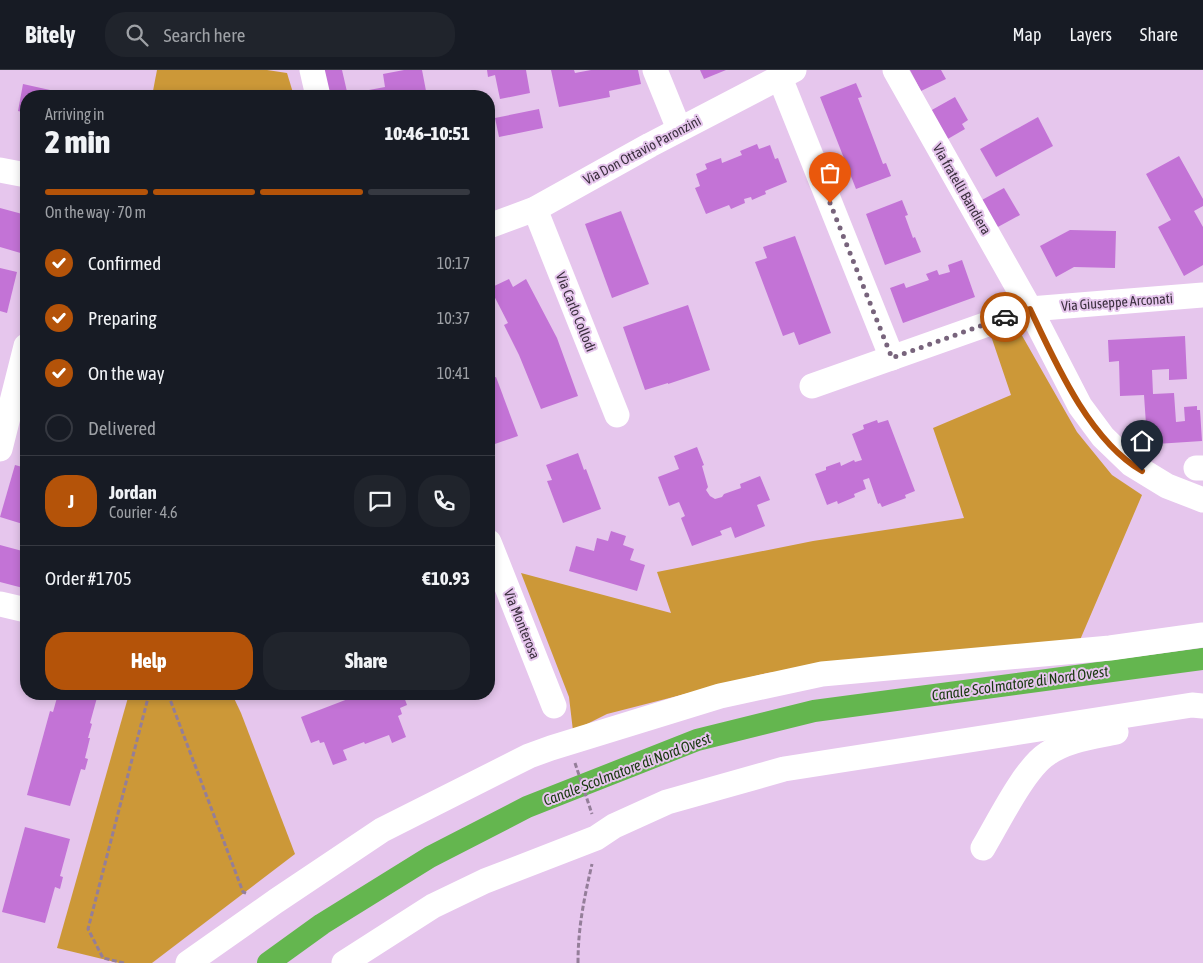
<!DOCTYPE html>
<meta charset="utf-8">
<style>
body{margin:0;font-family:"Asap Condensed",sans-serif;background:#20242c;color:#f1f3f6;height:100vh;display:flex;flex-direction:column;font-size:19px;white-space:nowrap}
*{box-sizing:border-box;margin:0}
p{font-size:16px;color:#9ea1a6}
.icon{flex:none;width:28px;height:28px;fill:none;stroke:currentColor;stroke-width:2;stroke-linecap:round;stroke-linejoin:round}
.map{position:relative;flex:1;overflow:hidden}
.sheet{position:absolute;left:20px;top:20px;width:475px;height:610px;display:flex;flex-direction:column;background:#171b24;border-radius:20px;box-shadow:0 2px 8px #0003}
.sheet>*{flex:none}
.pin{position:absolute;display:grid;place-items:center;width:42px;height:42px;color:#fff;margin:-51px -21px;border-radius:50% 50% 50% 0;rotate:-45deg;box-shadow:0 0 5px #0007}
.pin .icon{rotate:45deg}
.courier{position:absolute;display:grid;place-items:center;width:50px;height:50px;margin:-25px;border:4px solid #b45309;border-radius:50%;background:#fff;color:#222;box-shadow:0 1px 6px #0007}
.head em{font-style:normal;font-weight:800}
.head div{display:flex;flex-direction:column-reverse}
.head{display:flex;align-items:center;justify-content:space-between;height:85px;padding:0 25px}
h1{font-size:32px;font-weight:800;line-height:38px}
.bar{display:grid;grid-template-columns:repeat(4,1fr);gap:8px 5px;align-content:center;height:60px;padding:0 25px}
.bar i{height:6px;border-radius:4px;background:#363941}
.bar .active{background:#b45309}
.bar p{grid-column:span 4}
.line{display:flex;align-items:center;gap:12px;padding:0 25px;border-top:1px solid #363941}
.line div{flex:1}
.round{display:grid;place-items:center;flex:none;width:52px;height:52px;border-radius:20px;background:#20242c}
ol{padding:0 25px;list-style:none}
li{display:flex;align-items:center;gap:15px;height:55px}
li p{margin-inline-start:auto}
li .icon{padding:5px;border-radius:50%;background:#b45309;color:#fff;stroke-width:4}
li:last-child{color:#9ea1a6}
li i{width:28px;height:28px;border:2px solid #363941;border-radius:50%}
.primary-button{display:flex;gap:10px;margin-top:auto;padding:10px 25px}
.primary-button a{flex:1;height:58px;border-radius:20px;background:#b45309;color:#fff;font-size:20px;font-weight:800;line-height:58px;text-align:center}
.primary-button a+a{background:#20242c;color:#f1f3f6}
header{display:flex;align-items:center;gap:30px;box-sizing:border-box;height:70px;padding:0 25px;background:#171b24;border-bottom:1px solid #363941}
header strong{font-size:24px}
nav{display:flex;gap:28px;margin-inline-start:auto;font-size:18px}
.search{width:350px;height:45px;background:#20242c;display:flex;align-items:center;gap:12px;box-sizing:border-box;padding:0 18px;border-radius:20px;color:#9ea1a6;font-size:19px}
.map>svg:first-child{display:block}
</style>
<header>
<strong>Bitely</strong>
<div class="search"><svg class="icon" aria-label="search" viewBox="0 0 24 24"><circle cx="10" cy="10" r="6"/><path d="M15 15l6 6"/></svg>Search here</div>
<nav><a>Map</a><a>Layers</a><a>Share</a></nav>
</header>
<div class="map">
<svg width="1203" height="893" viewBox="0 0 1203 893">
<rect width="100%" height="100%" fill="#e6c6ed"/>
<!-- green -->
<g fill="#cc9838">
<path d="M157,0H267L287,3L294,26H152Z"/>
<path d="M1016,255L1077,362L1112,405L1142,425L1080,570L767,603L607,644L573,661L569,627L521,503L671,543L657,502L813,471L964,448L933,358L1011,325L991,266Z"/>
<path d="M129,624H232L241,643L295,784L152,893H119L57,878Z"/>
</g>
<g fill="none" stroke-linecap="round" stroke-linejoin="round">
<!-- canal -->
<path stroke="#64b64f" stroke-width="22" d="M268,893L322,854L430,787L527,737L697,670L814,641L1203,589"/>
</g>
<!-- building -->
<g fill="#c373d6">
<path d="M314,0H342L348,26H320Z"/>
<path d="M404,0H422L427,26H370L369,20L385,17L383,4Z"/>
<path d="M487,0H526L530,23L500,29L495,5L488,7Z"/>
<path d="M551,0H574L575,3L591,0H638L641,14L609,21L610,27L559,37Z"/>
<path d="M700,0H726L704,9Z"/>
<path d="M910,0H941L946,9L921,21Z"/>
<path d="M856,13L862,27L858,28L883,94L886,93L891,106L856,119L820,27Z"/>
<path d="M23,14L59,22L58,26H26V43L18,41Z"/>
<path d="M955,27L968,50L962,54L965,59L946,70L930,41Z"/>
<path d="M539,39L543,58L499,67L495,48Z"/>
<path d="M1038,47L1053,76L996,107L980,79Z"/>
<path d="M757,74L759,79L770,75L775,89L778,88L787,112L765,121L766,124L752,130L751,127L744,129L745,133L731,139L729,135L706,144L695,118L700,116L696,104L707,99L705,94L721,88L722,93L742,85L740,81Z"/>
<path d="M1179,86L1203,129V136L1194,141L1203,157V195L1184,206L1158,157L1171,150L1146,104Z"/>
<path d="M1004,118L1020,145L996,158L980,131Z"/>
<path d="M902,130L908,145L905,146L913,168L915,167L921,182L885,195L866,144Z"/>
<path d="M0,138L26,145V174L24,184L0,177Z"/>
<path d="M621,141L649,214L612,228L585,154Z"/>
<path d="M1070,160L1116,161L1115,198L1074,197L1056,207L1040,176Z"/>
<path d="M795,166L831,263L799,275L794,262L783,266L755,192L767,188L763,177Z"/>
<path d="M962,190L975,227L903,253L890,218L904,213L906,218L929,210L926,204L937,200L939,205L950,202L948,195Z"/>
<path d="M0,198L17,202L7,243L0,241Z"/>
<path d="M509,209L513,217L526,209L557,268L578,326L541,339L519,285L504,255L508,253L490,218Z"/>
<path d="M688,235L710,300L668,314V313L645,320L623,257Z"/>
<path d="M1185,266L1187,309L1169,310V299L1152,300L1153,324L1174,323L1176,352L1185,351L1184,337L1197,336V340H1200L1202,371L1156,374L1153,353L1146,354L1144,325L1120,326L1119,291L1109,292L1108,270Z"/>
<path d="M496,307L518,366L489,376V309Z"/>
<path d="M877,350L878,353L888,350L915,421L905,425L906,428L882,437L880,433L878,434L869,408L863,410L866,419L854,424L855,427L838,434L837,431L827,435L815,404L826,400V397L840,392L841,396L854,390L855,392L862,390L852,364L864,359L863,355Z"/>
<path d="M697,377L704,395L702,396L708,417L706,420L710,426L715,429L722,427L724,424L741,418L740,414L760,406L770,430L757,435L765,456L735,468L731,457L720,461L722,465L692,476L681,448L685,446L679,432L669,436L658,407L679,399L674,386Z"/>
<path d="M578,383L584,400L586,399L601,439L563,453L547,411L552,410L546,395Z"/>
<path d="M15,395L26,398V455L0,447Z"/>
<path d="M611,461L626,466L623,475L634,479L630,490L645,495L637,521L569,501L576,476L594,481L597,468L608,471Z"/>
<path d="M0,475L26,482V507L23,518L0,512Z"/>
<path d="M58,624H98L90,653L92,654L88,668H90L85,688L88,689L85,700L81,699L70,736L27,725L50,641L53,642Z"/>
<path d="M361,624H403L407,635L400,638L402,644L398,646L406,667L392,673L389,665L365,674L364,672L343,680L347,690L333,695L324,672L320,673L319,670L311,673L301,647Z"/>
<path d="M25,757L70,769L60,806L63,807L60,819L55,817L45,853L2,842Z"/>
</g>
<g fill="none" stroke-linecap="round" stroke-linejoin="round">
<!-- path -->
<g stroke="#947e99" stroke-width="3" stroke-dasharray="5 2.5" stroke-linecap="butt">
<path d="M168,624L243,822L248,824"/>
<path d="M575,693L592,744"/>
<path d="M124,893L103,888L88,859L149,624"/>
<path d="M578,893C578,857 584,829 592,794"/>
</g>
<!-- minor -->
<g stroke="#fff" stroke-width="25">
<path d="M312,0L318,26"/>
<path d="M655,0L679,59"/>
<path d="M895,0L1030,239L1080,336L1103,367L1131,394L1167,416L1203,430"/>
<path d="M780,8L892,288"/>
<path d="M0,100L26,105"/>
<path d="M535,139L617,345"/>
<path d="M489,156L535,139L650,75L794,0"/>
<path d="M812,316L1030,239L1203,225"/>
<path d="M0,379L26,276"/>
<path d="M1196,398H1203"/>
<path d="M489,472L554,636"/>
<path d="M0,534L26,540"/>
<path d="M983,778C998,753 1024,699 1047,684C1067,670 1093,667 1116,662"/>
<path d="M188,893L276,831L382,760L529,686L551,678L720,626L822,604L1110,578L1203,565"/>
<path d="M344,893L433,836L485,811L596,768L614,756L667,732L784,699L1192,635L1203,636"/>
</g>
</g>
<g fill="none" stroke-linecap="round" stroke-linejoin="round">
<!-- done -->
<path stroke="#78647c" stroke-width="5" stroke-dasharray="0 9" d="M830,133L892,288L1005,247"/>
<!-- route -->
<path stroke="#b45309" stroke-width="6" d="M1005,247L1030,239C1055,292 1089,370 1142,401"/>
</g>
<g text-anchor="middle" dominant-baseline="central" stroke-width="4" stroke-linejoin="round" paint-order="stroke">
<!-- street labels -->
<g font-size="14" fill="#3c303f" stroke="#e6c6ed">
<text transform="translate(642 80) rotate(-28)">Via Don Ottavio Paronzini</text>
<text transform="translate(962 119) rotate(60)">Via fratelli Bandiera</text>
<text transform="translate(1117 232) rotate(-4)">Via Giuseppe Arconati</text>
<text transform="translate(576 242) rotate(68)">Via Carlo Collodi</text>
<text transform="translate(522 554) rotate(68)">Via Monterosa</text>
</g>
<!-- water labels -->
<g font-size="15" font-style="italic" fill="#193910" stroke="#e6c6ed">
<text transform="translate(1020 613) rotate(-8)">Canale Scolmatore di Nord Ovest</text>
<text transform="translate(627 699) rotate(-21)">Canale Scolmatore di Nord Ovest</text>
</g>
</g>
</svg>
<div class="pin" style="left:830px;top:133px;background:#ea580c"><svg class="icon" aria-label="bag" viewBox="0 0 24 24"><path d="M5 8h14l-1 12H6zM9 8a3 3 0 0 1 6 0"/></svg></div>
<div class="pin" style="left:1142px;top:401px;background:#1f2937"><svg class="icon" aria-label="home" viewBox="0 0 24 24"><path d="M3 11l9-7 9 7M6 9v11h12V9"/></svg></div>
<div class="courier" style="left:1005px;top:247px"><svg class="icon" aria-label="car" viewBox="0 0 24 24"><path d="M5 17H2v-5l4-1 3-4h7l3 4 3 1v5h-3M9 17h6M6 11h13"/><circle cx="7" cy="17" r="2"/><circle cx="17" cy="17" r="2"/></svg></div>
<section class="sheet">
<div class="head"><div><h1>2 min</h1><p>Arriving in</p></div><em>10:46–10:51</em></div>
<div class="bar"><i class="active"></i><i class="active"></i><i class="active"></i><i></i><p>On the way · 70 m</p></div>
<ol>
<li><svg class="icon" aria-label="check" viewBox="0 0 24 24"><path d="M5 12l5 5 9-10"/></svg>Confirmed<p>10:17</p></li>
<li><svg class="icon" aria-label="check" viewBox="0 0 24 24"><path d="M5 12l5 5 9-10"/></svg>Preparing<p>10:37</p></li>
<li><svg class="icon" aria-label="check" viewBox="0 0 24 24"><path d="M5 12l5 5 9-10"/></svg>On the way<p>10:41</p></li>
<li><i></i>Delivered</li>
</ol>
<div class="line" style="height:90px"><b class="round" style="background:#b45309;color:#fff">J</b><div><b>Jordan</b><p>Courier · 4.6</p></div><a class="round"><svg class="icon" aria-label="chat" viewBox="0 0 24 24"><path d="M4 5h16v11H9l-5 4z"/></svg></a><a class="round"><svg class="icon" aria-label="phone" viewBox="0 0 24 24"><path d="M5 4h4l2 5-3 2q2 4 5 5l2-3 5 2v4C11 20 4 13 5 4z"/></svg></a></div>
<div class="line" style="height:65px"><div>Order #1705</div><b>€10.93</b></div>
<div class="primary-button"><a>Help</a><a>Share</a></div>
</section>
</div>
